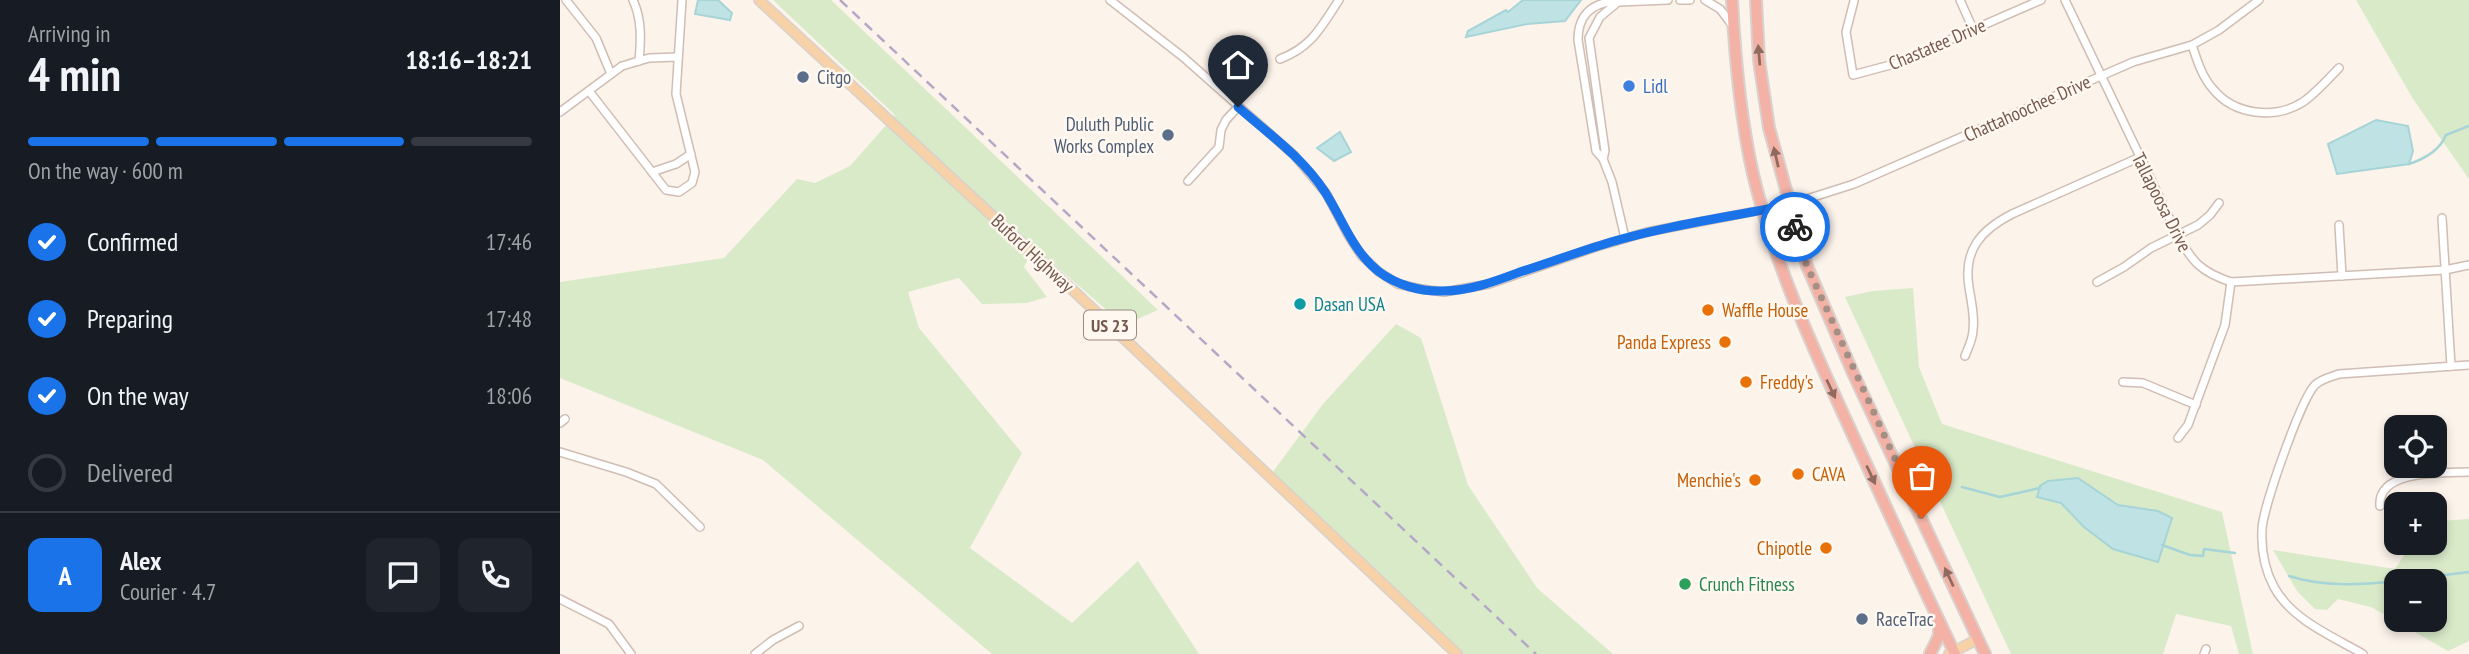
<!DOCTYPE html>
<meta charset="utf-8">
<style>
body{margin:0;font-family:"PT Sans Narrow",sans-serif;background:#20242c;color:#f1f3f6;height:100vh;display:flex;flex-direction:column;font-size:26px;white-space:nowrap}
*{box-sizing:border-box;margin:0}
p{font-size:23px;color:#9ea1a6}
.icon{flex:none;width:38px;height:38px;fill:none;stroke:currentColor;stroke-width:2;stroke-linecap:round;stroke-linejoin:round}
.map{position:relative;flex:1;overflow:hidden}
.drawer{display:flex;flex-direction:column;background:#171b24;width:560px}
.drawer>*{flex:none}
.tools{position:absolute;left:1824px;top:415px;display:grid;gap:14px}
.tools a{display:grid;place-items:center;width:63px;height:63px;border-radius:14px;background:#171b24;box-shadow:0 4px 10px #0003;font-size:35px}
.pin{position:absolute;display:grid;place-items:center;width:60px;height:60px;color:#fff;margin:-72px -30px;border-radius:50% 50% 50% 0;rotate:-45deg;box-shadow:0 0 7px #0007}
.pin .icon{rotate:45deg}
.courier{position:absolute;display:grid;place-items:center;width:70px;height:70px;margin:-35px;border:5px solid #1a73e8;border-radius:50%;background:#fff;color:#222;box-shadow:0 2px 9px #0007}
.summary em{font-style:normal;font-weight:600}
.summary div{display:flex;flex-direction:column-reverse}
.summary{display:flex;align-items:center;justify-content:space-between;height:119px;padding:0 28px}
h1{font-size:46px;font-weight:600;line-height:52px}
.bar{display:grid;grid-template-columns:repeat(4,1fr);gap:10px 7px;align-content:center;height:84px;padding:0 28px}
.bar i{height:9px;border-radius:5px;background:#363941}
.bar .current{background:#1a73e8}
.bar p{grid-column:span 4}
.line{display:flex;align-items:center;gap:18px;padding:0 28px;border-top:2px solid #363941}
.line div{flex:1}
.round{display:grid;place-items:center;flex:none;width:74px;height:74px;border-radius:14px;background:#20242c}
ol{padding:0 28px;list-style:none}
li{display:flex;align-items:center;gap:21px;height:77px}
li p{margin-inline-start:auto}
li .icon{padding:7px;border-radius:50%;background:#1a73e8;color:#fff;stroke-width:4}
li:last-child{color:#9ea1a6}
li i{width:38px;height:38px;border:4px solid #363941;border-radius:50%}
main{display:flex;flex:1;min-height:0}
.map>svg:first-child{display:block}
</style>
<main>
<section class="drawer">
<div class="summary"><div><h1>4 min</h1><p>Arriving in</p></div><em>18:16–18:21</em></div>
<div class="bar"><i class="current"></i><i class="current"></i><i class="current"></i><i></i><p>On the way · 600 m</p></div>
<ol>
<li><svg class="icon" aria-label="check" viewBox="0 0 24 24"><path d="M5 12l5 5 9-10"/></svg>Confirmed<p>17:46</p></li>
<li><svg class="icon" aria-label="check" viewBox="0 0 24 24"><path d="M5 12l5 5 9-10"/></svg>Preparing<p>17:48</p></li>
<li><svg class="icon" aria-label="check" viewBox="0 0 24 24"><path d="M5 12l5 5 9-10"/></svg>On the way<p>18:06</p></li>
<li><i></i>Delivered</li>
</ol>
<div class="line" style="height:126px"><b class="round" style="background:#1a73e8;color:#fff">A</b><div><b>Alex</b><p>Courier · 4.7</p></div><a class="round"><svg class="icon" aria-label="chat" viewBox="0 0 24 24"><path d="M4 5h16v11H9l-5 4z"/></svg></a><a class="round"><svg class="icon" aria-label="phone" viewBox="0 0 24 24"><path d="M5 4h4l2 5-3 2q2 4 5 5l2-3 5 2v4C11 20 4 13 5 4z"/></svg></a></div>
</section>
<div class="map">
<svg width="1909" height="654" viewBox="0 0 1909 654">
<rect width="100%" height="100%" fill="#fcf3eb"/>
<!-- green -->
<g fill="#d9eac9" fill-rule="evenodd">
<path d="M213,0H271L598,310L564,325L474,247L464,267L487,297L467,303L422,304L399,278L348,292L359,328L462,453L410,548L512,623L578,561L639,654H432L203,460L0,378V282L164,258L237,179L255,183L290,166L335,115Z"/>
<path d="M1796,0H1909V179L1853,99Z"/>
<path d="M1353,288L1359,367L1382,424L1662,512L1693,654H1679L1671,626L1616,614L1603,654H1451L1285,297L1313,291Z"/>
<path d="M836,324L861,338L908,485L977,588L1053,654H903L709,477L763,404Z"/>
<path d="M1909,519V641L1888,651L1811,607L1778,599L1767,610L1755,609L1737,591L1713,550L1835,569L1852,543L1874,542V524L1880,521ZM1836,581H1874V620H1836Z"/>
</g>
<!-- water -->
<g fill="#bfe3e5" stroke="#a6d4d7" stroke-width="2">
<path d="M138,0H158L172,13L170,20L135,14Z"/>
<path d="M963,0H1021L1005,21L967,24L906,37L908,31L946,10L948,12Z"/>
<path d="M1816,120L1848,126L1853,151L1849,164L1777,174L1768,144Z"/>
<path d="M780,132L791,152L774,161L757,148Z"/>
<path d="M1518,478L1558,505L1598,511L1612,518L1598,562L1553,549L1524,527L1501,503L1477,497L1480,486L1488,481Z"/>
</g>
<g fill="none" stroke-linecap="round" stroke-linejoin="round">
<!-- stream -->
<g stroke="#a6d4d7" stroke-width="2.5">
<path d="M1849,164C1864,159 1880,150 1886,135L1909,126"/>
<path d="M1402,487L1440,497L1480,488"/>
<path d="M1602,545L1630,555L1643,556L1644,549L1675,553"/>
<path d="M1729,576C1764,587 1799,585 1836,581"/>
<path d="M1836,581L1909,572"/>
</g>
<!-- minor casing -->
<g stroke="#d0bdb3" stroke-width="10">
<g id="minor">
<path d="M6,0L36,38L51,74"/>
<path d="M73,0C82,20 81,39 79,61"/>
<path d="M550,0L623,57L734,155L766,193L788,235L801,255L819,272L838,284L861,289L884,292L929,284L1036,247L1087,232L1228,205L1294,184L1573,62L1632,45L1659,30L1699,0"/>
<path d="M1120,0H1130"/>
<path d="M1145,0L1160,9L1172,25"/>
<path d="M1400,0L1413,29"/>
<path d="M1505,0L1617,234C1632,262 1641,272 1671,282L1885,270L1909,265"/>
<path d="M1054,1L1058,2L1040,17L1029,38L1045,151L1043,159L1036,151L1018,40C1018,16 1030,4 1054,1Z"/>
<path d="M1294,1L1286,32L1293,75L1334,64L1481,0"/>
<path d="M1058,2L1108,0"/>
<path d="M1632,45C1637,60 1642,77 1653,89C1674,115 1715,120 1743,102C1756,93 1768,79 1779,68"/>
<path d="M720,59C752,47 761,27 779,0"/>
<path d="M29,91L106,190L119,192L132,183L135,172L116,94L122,0"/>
<path d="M0,112L62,66L89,58L118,57"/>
<path d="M1043,159L1052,182L1065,238"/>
<path d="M92,172L116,164L131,154"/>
<path d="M628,181L659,147L661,130L666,120L678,107"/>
<path d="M1882,218L1891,366"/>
<path d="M1779,225L1782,276"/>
<path d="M1537,282L1564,267L1591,248L1638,225L1650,215L1659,203"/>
<path d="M1405,356C1408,348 1413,339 1413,330C1415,315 1411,301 1409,287C1403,250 1421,230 1452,214L1578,158"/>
<path d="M1563,382L1583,383L1636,405"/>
<path d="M0,423L5,419"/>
<path d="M1618,438L1628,425L1665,325L1671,282"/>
<path d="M0,452L66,472L96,484L140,527"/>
<path d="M1820,506C1817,469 1885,473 1909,472"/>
<path d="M0,599L49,624L71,654"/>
<path d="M195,654L213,640L239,626"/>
<path d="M1644,654L1646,649"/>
<path d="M1803,654C1772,636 1732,620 1714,587C1705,570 1701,550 1702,530C1702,510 1741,399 1755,385C1761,379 1771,377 1779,374L1909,365"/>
</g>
</g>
<!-- major casing -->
<g stroke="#d9d1cd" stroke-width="12">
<g id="major">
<path d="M199,0L518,295L897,654"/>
<path d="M1389,654L1418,639"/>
</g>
</g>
<!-- highway casing -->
<g stroke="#d9d1cd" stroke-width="14">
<g id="highway">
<path d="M1172,0C1175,59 1180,117 1193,174C1215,267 1256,355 1296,442C1329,513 1361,584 1395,654"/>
<path d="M1196,0L1199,60L1209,128L1247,266L1293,373L1425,654"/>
<path d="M1370,654L1379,636V623"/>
</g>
</g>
<!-- minor -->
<use href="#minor" stroke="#fff" stroke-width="7"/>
<!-- major -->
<use href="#major" stroke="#f7d1a7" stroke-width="9"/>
<!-- highway -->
<use href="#highway" stroke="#f3b2a5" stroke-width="10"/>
<!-- rail -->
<path stroke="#b5a8c6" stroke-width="2.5" stroke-dasharray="10 7" stroke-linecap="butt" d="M280,0L976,654"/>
</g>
<!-- one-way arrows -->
<defs><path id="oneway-solid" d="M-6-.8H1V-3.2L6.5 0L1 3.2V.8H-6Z" transform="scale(1.75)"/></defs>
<g fill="#8f6b5f">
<use href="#oneway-solid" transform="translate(1199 55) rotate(-95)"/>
<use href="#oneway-solid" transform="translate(1216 157) rotate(-103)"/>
<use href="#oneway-solid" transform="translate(1271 389) rotate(65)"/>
<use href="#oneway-solid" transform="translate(1311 475) rotate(65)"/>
<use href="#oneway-solid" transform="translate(1389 577) rotate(-115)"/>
</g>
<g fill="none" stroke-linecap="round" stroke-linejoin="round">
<!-- done -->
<path stroke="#a58f85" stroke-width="7" stroke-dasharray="0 12.6" d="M1235,227L1247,266L1362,518"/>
<!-- route -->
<path stroke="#1a73e8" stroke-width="9" d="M678,107C709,134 743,158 765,192C783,220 792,250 818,271C836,285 861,292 883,291C910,291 936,281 960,272C991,262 1021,251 1051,242C1109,225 1170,217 1228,205L1235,227"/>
</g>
<!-- markers -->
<g fill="#5c6f8a" stroke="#fef8f1" stroke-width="2.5">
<circle cx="243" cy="77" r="7"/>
<circle cx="608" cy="135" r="7"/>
<circle cx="1302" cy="619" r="7"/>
</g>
<circle fill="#3f7fe0" stroke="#fef8f1" stroke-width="2.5" cx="1069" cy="86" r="7"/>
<circle fill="#0f9aa8" stroke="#fef8f1" stroke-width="2.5" cx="740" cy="304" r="7"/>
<g fill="#e8710a" stroke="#fef8f1" stroke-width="2.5">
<circle cx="1148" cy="310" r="7"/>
<circle cx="1165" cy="342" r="7"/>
<circle cx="1186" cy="382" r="7"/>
<circle cx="1238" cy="474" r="7"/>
<circle cx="1195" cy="480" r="7"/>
<circle cx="1266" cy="548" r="7"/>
</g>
<circle fill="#2e9e5b" stroke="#fef8f1" stroke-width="2.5" cx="1125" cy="584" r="7"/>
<g text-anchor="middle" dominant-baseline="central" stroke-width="5" stroke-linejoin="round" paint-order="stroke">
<!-- shield labels -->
<rect fill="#fef8f1" stroke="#9f897f" stroke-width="2" x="524" y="310.5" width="52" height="29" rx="5"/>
<g font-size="18" font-weight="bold" fill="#76594e">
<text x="550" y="325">US 23</text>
</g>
<!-- street labels -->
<g font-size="19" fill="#76594e" stroke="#fef8f1">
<text transform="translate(1377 44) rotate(-23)">Chastatee Drive</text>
<text transform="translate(1467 108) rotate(-24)">Chattahoochee Drive</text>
<text transform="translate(1602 202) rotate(63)">Tallapoosa Drive</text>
<text transform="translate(473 253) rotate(43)">Buford Highway</text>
</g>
<!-- service labels -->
<g font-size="19" fill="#4e5e75" stroke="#fef8f1" text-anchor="start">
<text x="257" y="77">Citgo</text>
<text x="594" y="124" text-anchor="end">Duluth Public<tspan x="594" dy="22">Works Complex</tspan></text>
<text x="1316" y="619">RaceTrac</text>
</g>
<!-- shop labels -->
<g font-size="19" fill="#366cbe" stroke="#fef8f1" text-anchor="start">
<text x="1083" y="86">Lidl</text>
</g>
<!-- culture labels -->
<g font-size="19" fill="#0d838f" stroke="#fef8f1" text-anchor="start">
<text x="754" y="304">Dasan USA</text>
</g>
<!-- food labels -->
<g font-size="19" fill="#c56008" stroke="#fef8f1" text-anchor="start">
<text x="1162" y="310">Waffle House</text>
<text x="1151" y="342" text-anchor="end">Panda Express</text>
<text x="1200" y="382">Freddy's</text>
<text x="1252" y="474">CAVA</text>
<text x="1181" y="480" text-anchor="end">Menchie's</text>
<text x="1252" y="548" text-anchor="end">Chipotle</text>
</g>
<!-- leisure labels -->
<g font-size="19" fill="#27864d" stroke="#fef8f1" text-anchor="start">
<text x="1139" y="584">Crunch Fitness</text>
</g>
</g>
</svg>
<div class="tools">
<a><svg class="icon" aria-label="locate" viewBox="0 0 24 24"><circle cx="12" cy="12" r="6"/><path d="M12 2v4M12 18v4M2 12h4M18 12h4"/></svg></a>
<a>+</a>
<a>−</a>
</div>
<div class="pin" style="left:1362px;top:518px;background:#ea580c"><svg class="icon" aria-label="bag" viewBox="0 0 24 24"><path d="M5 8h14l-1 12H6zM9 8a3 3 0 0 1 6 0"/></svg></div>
<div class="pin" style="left:678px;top:107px;background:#1f2937"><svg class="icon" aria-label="home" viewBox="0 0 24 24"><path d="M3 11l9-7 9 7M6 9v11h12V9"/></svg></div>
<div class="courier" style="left:1235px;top:227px"><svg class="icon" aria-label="bike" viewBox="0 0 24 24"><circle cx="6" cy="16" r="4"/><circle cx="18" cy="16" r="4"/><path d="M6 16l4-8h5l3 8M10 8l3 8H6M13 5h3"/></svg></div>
</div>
</main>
